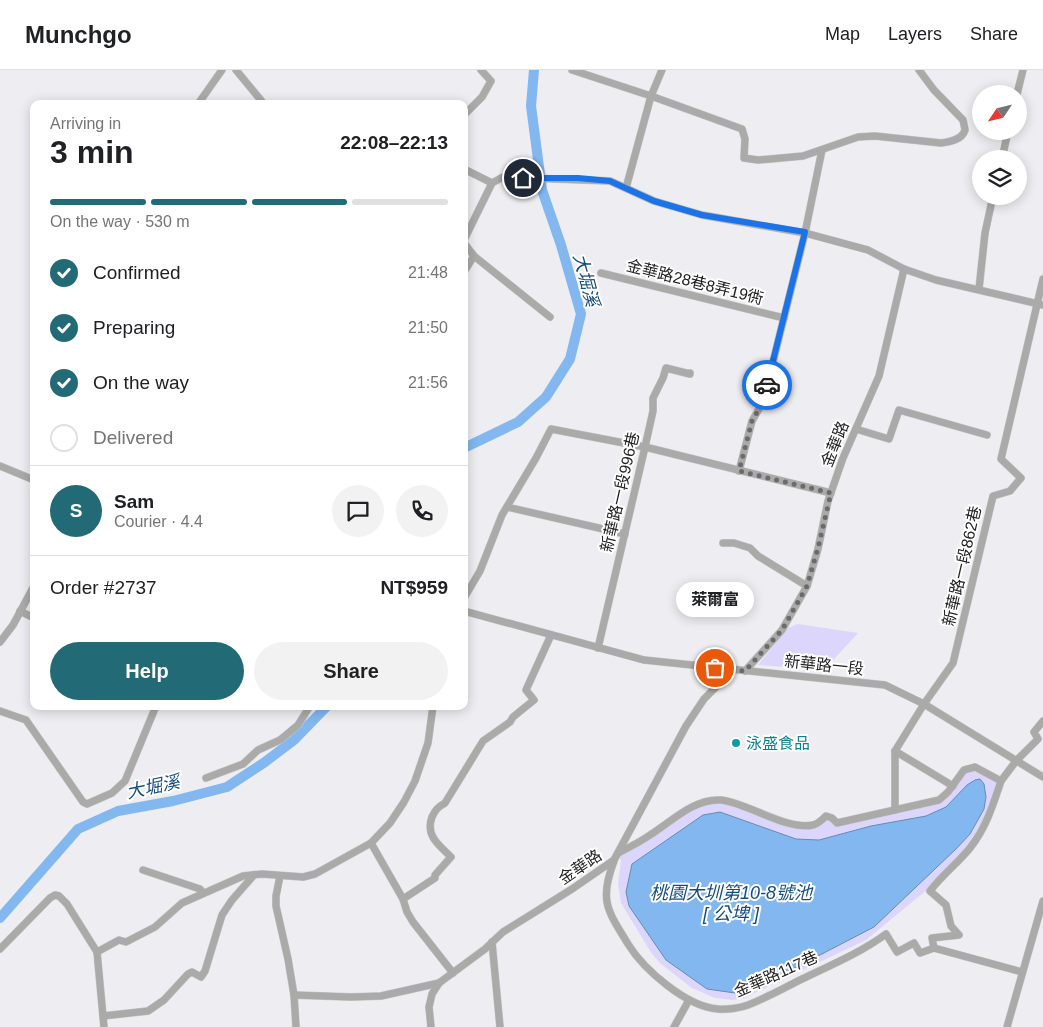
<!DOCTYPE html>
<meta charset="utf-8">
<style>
body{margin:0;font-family:Helvetica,"Noto Sans TC",sans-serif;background:#f2f2f2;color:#202124;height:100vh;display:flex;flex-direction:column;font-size:19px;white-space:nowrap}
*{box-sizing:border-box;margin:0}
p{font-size:16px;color:#757577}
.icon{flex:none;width:28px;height:28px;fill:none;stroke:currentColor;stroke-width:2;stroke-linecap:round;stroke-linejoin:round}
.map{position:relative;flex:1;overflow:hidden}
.sheet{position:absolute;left:30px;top:30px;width:438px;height:610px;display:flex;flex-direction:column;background:#fff;border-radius:10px;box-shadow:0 2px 12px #0003}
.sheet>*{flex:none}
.needle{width:32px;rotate:235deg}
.buttons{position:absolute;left:972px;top:15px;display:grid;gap:10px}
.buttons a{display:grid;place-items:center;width:55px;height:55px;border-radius:50%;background:#fff;box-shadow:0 2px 12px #0003;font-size:25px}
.pin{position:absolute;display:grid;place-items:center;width:42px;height:42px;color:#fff;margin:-21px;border:2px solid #fff;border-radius:50%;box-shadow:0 1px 5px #0007}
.courier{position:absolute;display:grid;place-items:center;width:50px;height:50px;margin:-25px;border:4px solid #1a73e8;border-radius:50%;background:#fff;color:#222;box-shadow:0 1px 6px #0007}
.bubble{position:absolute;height:35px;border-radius:18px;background:#fff;box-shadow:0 2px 12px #0003;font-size:16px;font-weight:700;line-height:35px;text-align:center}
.overview em{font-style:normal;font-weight:700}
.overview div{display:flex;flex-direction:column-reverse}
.overview{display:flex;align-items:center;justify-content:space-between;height:85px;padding:0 20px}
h1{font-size:32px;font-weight:700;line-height:38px}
.bar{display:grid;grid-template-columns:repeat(4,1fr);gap:8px 5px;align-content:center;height:60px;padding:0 20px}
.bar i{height:6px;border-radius:4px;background:#e0e0e0}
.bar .active{background:#226b76}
.bar p{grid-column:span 4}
.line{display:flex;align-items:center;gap:12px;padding:0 20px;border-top:1px solid #e0e0e0}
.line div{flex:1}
.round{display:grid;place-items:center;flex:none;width:52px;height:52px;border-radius:26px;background:#f2f2f2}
ol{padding:0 20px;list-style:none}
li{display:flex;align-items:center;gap:15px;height:55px}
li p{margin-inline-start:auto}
li .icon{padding:5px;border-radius:50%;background:#226b76;color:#fff;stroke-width:4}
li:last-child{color:#757577}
li i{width:28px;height:28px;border:2px solid #e0e0e0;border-radius:50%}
.button{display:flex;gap:10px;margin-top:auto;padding:10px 20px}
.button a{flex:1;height:58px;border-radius:30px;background:#226b76;color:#fff;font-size:20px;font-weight:700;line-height:58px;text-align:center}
.button a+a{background:#f2f2f2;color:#202124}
header{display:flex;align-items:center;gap:30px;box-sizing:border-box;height:70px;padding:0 25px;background:#fff;border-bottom:1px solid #e0e0e0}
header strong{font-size:24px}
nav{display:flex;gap:28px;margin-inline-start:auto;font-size:18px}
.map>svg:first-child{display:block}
</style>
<header>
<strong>Munchgo</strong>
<nav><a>Map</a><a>Layers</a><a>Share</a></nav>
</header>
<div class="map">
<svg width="1043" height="957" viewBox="0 0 1043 957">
<rect width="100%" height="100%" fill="#eeedf1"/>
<!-- green -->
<g fill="#dcd6fc">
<path d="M798,554L858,563L824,600L758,595L788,558Z"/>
<path d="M970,699L1001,710L978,767L934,814L866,870L744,928L733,930L715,928L692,918L661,894L652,884L621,833L618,814L621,790L617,787L701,733L722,731L804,756L826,747L837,753L939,730Z"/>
</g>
<!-- water -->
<path fill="#82b7f0" stroke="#668bb3" d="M980,709L984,714L986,727L984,739L970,764L956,779L874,857L789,901L735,923L707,919L666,890L629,836L626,822L632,794L703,745L720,742L796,769L819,770L871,756L926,746L946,737L967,715L975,710Z"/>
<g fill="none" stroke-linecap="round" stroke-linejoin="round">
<!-- river -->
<g stroke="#82b7f0" stroke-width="10">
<path d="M464,378L518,352L546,327L570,289L581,244L561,175L542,120L531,36L534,0"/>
<path d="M0,848L78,759L118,741L173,731L227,717L265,692L294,670L327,636"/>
</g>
<!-- minor casing -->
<g stroke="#cac9cc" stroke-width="8">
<g id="minor">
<path d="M236,0L264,34"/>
<path d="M572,0L651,26L742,59L745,69L744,88L758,90L803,86L858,67L875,66L941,73C950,72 962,70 965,60L963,50L934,20L919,0"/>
<path d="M1017,24L1023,0"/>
<path d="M198,34L222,0"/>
<path d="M464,45L482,27L491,11L481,0"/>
<path d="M1002,89L1008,61"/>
<path d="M464,99L492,113"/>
<path d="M626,118L651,26L662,0"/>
<path d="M464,170L492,113L503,107L610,111L654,131L702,145L805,163L868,180L904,199L936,210L1043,235"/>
<path d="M464,173L474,186L550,247"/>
<path d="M464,202L474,186"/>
<path d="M601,203L784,248"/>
<path d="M979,219L985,163L993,126"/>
<path d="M856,359L889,369L899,340L987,365"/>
<path d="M0,396L34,410"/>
<path d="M739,401L752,351L763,332L805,163L822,80"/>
<path d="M507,437L625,464"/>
<path d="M723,473H734L750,478L758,486L807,516"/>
<path d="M464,528L480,501L502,445L536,388L551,359L645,377L831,423"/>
<path d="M20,541L34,548"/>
<path d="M464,541L644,590L885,615L924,634L1043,707"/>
<path d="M0,572L13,555L34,516"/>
<path d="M598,578L645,377L653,341V328L663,308L666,298L690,304V303"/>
<path d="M745,601L782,560L807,516L818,479L828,431L843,388L879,306L904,199"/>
<path d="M0,641L26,650L83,732L87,734L112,723L125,711L156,636"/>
<path d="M895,681L953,716"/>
<path d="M206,708L243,694L258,680L280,670L298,655L310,636"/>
<path d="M1001,711C993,735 986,758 970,778C958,793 942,805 930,821L946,835L951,856L959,865L932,868L934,878L1022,902"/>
<path d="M895,740V681L924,634L953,593L993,426L1010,421L1021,408L1001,389L1043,209"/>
<path d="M371,773L403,829L407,842L413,852L453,903"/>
<path d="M620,782C630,777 640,772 650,765C671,752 694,728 721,730C748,733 787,761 813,755C818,754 822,750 826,746L832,748L837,753L939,730L948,722L964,700L975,697L1001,711L1016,691L1038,669L1034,662L1043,651"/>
<path d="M614,791C599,830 607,840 628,874C644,900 687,937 718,939C726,940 740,938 748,935C766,928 784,918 802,909C831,895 860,883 886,864L897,882L914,873L920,883L934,878"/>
<path d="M143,800L200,819L203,823"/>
<path d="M280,806L276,826V836L288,889L294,925L296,957"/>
<path d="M403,829L435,808V805L451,787C439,775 425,766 432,747C435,740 438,737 445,733L483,671L510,652L513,647L534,630L526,620L551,565"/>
<path d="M492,872L500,957"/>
<path d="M0,879L50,828L55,825L59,826L67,834L97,882L104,957"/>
<path d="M97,882L119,870L126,872L155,857L182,833L243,806L262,804L303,807L315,804L371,773L390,753L404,732L415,711L428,673L433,636"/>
<path d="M294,925L351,927L381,926L439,913"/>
<path d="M103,946L148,941L164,930L188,904L192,902L201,907L205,901L222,845L232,830L254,805"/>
<path d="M431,957L429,937L432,924L439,913L485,879L503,862L572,819L614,790L686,656L704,629L733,600"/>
<path d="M674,957L689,930"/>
<path d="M1007,957L1043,831"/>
</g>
</g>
<!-- minor -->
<use href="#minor" stroke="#aaaaa8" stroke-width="7"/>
</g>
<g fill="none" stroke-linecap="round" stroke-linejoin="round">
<!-- done -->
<path stroke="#6b6a6c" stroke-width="5" stroke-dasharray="0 9" d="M715,598L745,601L782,560L807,516L818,478L831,423L739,401L752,351L763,332L767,315"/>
<!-- route -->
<path stroke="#1a73e8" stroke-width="6" d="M523,108H578L610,111L654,131L702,145L805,162L767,315"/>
</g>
<!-- markers -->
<circle fill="#0f9aa8" stroke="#fff" stroke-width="2" cx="736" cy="673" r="5"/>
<g text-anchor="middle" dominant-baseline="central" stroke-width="4" stroke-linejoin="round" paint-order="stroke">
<!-- street labels -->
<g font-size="16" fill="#242425" stroke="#fff">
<text transform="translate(695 212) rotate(14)">金華路28巷8弄19衖</text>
<text transform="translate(835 374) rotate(-68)">金華路</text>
<text transform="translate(620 422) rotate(-77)">新華路一段996巷</text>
<text transform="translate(962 496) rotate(-77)">新華路一段862巷</text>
<text transform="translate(824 595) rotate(6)">新華路一段</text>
<text transform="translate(580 797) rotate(-34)">金華路</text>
<text transform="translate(776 904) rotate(-24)">金華路117巷</text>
</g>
<!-- culture labels -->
<g font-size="16" fill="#0d838f" stroke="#fff" text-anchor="start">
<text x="746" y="673">泳盛食品</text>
</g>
<!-- water labels -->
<g font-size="18" font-style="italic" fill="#154d80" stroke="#fff">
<text transform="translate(586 210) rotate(75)">大堀溪</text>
<text transform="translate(153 717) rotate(-12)">大堀溪</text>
<text x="731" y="823">桃園大圳第10-8號池<tspan x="731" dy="21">[ 公埤 ]</tspan></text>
</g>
</g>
</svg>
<div class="buttons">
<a><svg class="needle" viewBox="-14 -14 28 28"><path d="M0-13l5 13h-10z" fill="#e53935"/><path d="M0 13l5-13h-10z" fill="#757577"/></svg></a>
<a><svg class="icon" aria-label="layers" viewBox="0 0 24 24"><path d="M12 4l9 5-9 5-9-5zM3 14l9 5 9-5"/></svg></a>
</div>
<div class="pin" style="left:715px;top:598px;background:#ea580c"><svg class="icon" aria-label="bag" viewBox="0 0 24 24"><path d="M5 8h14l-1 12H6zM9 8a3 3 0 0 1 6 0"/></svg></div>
<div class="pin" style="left:523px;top:108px;background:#1f2937"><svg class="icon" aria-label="home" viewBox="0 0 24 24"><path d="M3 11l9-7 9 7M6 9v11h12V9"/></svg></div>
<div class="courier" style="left:767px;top:315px"><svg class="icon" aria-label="car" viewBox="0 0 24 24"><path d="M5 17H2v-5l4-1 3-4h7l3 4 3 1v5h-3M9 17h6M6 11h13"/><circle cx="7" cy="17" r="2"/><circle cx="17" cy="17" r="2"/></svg></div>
<div class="bubble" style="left:676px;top:512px;width:78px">萊爾富</div>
<section class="sheet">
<div class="overview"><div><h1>3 min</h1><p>Arriving in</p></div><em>22:08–22:13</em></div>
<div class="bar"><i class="active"></i><i class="active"></i><i class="active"></i><i></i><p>On the way · 530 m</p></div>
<ol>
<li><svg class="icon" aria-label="check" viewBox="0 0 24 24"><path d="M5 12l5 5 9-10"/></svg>Confirmed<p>21:48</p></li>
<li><svg class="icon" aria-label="check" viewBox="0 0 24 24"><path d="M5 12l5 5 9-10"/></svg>Preparing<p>21:50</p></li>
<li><svg class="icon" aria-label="check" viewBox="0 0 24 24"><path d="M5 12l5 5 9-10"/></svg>On the way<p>21:56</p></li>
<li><i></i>Delivered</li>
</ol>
<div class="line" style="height:90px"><b class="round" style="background:#226b76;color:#fff">S</b><div><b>Sam</b><p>Courier · 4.4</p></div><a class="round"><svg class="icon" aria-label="chat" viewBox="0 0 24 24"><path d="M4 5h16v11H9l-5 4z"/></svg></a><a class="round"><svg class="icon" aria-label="phone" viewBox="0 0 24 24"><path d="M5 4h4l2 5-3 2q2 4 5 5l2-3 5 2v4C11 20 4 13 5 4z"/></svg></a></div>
<div class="line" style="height:65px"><div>Order #2737</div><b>NT$959</b></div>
<div class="button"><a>Help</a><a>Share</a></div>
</section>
</div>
